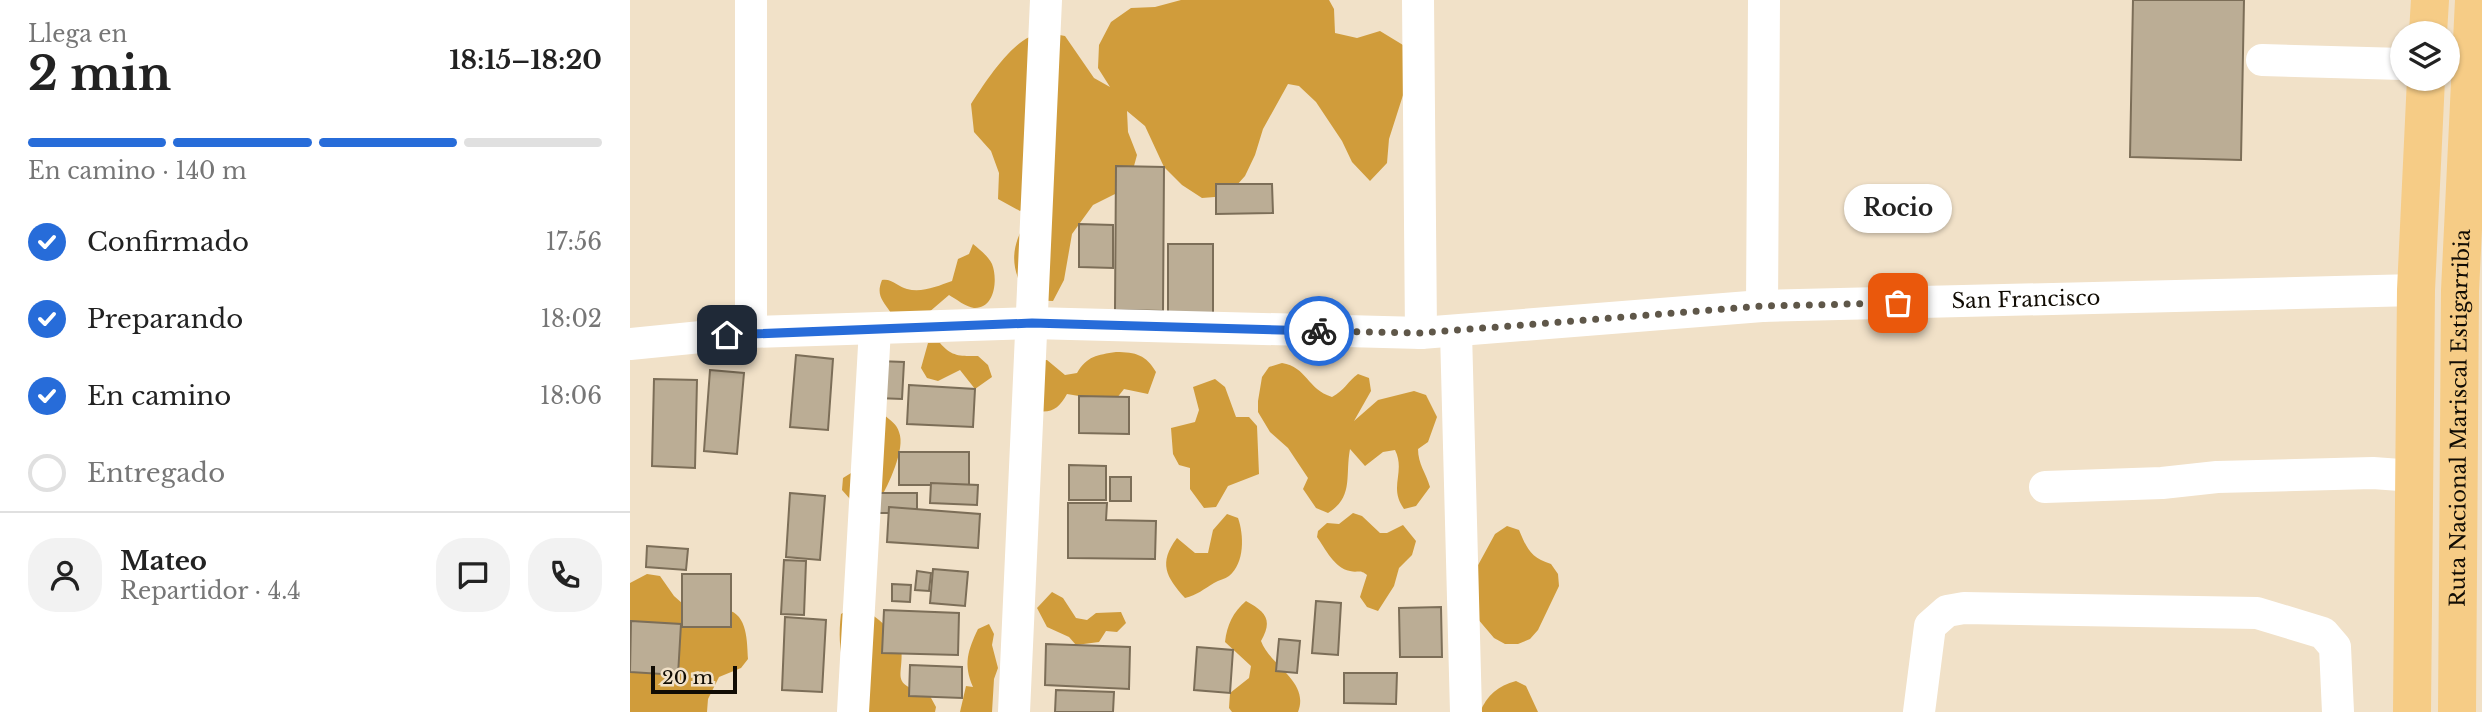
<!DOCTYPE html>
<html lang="es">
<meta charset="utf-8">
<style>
body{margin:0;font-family:"Libre Baskerville",serif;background:#f2f2f2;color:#222;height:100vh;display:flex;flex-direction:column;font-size:26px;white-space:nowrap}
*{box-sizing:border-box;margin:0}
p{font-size:23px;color:#767676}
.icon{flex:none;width:38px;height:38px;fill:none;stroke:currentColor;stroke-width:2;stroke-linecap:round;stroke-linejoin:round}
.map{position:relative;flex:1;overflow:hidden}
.details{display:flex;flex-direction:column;background:#fff;width:630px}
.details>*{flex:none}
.controls{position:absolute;left:1760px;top:21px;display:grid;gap:14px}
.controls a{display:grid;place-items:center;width:70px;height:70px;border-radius:50%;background:#fff;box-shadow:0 2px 5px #0004;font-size:35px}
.scale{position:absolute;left:21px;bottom:18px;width:86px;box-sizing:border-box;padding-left:7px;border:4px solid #110c04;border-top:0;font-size:19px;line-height:24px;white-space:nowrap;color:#110c04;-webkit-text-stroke:5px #f1e1c8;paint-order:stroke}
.pin{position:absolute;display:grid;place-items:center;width:60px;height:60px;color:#fff;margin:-30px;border-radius:14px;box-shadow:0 4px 10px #0006}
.courier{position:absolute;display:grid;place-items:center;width:70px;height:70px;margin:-35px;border:5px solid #276cd9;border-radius:50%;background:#fff;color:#222;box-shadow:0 2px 9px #0007}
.bubble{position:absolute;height:49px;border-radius:24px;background:#fff;box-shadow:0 2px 5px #0004;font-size:23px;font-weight:700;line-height:49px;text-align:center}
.headline em{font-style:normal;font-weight:700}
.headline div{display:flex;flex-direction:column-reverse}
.headline{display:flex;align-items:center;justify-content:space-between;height:119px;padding:0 28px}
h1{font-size:46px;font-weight:700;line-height:52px}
.bar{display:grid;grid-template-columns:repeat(4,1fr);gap:10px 7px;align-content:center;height:84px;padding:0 28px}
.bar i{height:9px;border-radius:5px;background:#e0e0e0}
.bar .on{background:#276cd9}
.bar p{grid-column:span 4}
.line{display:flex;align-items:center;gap:18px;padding:0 28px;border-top:2px solid #e0e0e0}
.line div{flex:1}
.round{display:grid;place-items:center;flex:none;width:74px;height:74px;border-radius:28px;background:#f2f2f2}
ol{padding:0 28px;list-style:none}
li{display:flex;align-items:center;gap:21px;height:77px}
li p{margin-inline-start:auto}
li .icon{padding:7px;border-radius:50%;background:#276cd9;color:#fff;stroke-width:4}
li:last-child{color:#767676}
li i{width:38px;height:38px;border:4px solid #e0e0e0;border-radius:50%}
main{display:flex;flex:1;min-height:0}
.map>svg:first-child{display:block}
</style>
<main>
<section class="details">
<div class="headline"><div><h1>2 min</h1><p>Llega en</p></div><em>18:15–18:20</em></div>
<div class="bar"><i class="on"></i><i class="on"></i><i class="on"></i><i></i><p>En camino · 140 m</p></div>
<ol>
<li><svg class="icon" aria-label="check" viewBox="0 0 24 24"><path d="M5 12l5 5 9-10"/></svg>Confirmado<p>17:56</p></li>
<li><svg class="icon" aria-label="check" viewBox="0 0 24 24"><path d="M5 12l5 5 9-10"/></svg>Preparando<p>18:02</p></li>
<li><svg class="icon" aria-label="check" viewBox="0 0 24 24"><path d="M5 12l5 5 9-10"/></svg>En camino<p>18:06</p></li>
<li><i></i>Entregado</li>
</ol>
<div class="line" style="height:126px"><a class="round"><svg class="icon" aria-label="person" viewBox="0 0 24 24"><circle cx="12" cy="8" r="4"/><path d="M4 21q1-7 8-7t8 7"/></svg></a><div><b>Mateo</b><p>Repartidor · 4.4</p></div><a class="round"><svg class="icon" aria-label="chat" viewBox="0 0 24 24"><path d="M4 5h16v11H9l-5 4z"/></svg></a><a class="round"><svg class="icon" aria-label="phone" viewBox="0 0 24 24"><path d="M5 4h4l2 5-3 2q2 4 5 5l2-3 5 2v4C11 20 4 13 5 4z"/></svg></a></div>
</section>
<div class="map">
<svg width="1852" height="712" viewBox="0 0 1852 712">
<rect width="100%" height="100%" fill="#f1e1c8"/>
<!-- forest -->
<g fill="#d09c3b">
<path d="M551,0H699L704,9L705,33L727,38L750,31L773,45L782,67L759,139L757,163L740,181L722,162L712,141L686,102L669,86L658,84L633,129L625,155L615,176L597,196L572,198L552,185L534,167L515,126L497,111L498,132L507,155L501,177L485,194L463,205L442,234L434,280L423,301L399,300C372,256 386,240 408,198L390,211L368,199L369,173L361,151L344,132L341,104C355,83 385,34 413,33C420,33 428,35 435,36L464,78L480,87L468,68L469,45L481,22L501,8L525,7Z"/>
<path d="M343,244C349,249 358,256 362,264C368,279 365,309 344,308C336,307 326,299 319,295L298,313H261C252,300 246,295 252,280C262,278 268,287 277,289C292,293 308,286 322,281L328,259L339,254Z"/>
<path d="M298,343H310C322,357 330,356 348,356L358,365L362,377L345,389L330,370L308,381L297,378L291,368Z"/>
<path d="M486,352C506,352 516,355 526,372L518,394L494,389L479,408L449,396L437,394C429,408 423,413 407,411L405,361L417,360L435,375L447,373C457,356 467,355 486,352Z"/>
<path d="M652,363C677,367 677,389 702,397C714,391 718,381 728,374L739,378L741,391L724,421L748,400L784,391L796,395L807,417L798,442L788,449C788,464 796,473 800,487L786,506L774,509C758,487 776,472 765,450L753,452L735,466L720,449C715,476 724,497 698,513L686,508L673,489L678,478L658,448L640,432L628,412V401L632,377L639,367Z"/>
<path d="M585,379L595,387L606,417H619L627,426L629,474L598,486L586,507L574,508L560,489V468L549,465L543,454L541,428L565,422L569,410L563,387Z"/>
<path d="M254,415C260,420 267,424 269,432C276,449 258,485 250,500L228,508L212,490L213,478L242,460Z"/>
<path d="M723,513L732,516L750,533H757L773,525L786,541L782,555L769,568L764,586L748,611L737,607L730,597L737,575C730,569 728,573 720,571C704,568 695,548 687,537L688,531L697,523L709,524Z"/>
<path d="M597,514L608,518C614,535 615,563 599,576C595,579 589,580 584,583C574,589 567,595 555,598C536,577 528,563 547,538L565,553H578L583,530Z"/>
<path d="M877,526L889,530C897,549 901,558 921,564L928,574L929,586L908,630L900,639L888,644H875L864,638L847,618V567L865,534Z"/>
<path d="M17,574L30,576L44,596L62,612C72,611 86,608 97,610C118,614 117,643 118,659L111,668L89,677L78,699L77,712H0V583Z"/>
<path d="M422,592L433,598L446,618L457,620L466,613L491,612L496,623L487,632L476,631L469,642L446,645L439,637L417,627L407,608Z"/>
<path d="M616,601C636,612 643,620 631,641C640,666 680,681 668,712H602L599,708L600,693L619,678L621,666L595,642C597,625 603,612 616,601Z"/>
<path d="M221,608C245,610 256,627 271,643C275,680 257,681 300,696L306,707L305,712H228C216,676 206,653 211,614Z"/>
<path d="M359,624L364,634L362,645L368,668L364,679L362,712H330L336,686L343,687C333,664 338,650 348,629Z"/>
<path d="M886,681L896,686L908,712H850C857,695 868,686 886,681Z"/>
</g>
<!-- building -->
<g fill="#bbad95" stroke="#7c6e58" stroke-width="2">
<path d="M1503,0H1614L1611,160L1500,157Z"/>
<path d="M486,166L534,167L533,311L485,310Z"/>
<path d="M586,184H642L643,213L586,214Z"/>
<path d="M449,224L483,225V268L449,267Z"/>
<path d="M538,244H583V314L538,313Z"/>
<path d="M166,355L203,359L198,430L160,427Z"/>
<path d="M248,361L274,362L272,399L247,398Z"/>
<path d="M80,370L114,373L107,454L74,451Z"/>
<path d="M24,379L67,380L65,468L22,466Z"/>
<path d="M279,385L345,389L343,427L277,424Z"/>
<path d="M449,396L499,397V434L449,433Z"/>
<rect x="269" y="452" width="70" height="33"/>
<path d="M439,465L476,466V500H439Z"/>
<rect x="480" y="477" width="21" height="24"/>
<path d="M301,483L348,485L347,505L300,503Z"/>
<path d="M160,493L195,496L190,560L156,557Z"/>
<rect x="242" y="493" width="45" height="20"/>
<path d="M438,503H477L476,520L526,521L525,559L438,558Z"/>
<path d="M259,507L350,514L348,548L257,542Z"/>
<path d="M17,546L58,549L56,570L16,567Z"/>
<path d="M154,560L176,561L174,615L151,614Z"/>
<path d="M303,569L338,572L335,606L300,603Z"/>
<path d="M287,571L301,573L299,591L285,590Z"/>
<rect x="52" y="574" width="49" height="53"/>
<path d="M262,584L281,585L280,602L262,601Z"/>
<path d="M686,601L711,603L708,655L682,653Z"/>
<path d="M811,607L812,657H770L769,608Z"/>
<path d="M254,610L329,613L328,655L252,653Z"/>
<path d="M155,617L196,620L192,692L152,690Z"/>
<path d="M1,621L51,624L48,675L0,672Z"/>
<path d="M649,639L670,641L667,673L646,671Z"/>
<path d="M416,644L500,647L499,689L415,685Z"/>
<path d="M567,647L603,650L600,693L564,690Z"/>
<path d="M280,665L332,667V698L279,696Z"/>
<path d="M714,673H767L766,704L714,703Z"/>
<path d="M426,690L484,692L483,712H425Z"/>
</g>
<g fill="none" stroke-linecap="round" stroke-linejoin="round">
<!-- minor -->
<g stroke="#fff" stroke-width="32">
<path d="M121,0V332"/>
<path d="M788,0L791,333"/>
<path d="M1632,60L1773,64"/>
<path d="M1132,306L1134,0"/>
<path d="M826,332L836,712"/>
<path id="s1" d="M0,344L121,332L402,323L791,333L1132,306L1786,290"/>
<path d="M1415,487L1532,483L1587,477L1743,473L1784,476"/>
<path d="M223,712L245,329"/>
<path d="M384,712L416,0"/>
<path d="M1289,712L1300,626L1317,611L1334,608L1627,613L1693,633L1705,647L1708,712"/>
</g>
<!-- highway -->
<g stroke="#f6cc86" stroke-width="38">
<path d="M1798,33L1800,0"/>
<path d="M1782,712L1786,290L1796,79"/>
<path id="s2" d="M1827,712L1830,291L1844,0"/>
</g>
</g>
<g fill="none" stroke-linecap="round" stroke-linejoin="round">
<!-- done -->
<path stroke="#5f5749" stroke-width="7" stroke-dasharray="0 12.6" d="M689,331L791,333L1132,306L1268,303"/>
<!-- route -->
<path stroke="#276cd9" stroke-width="9" d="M97,335L402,323L689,331"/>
</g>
<g text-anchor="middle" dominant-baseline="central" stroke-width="5" stroke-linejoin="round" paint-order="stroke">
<!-- street labels -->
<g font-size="21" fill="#110c04" stroke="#f1e1c8">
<text stroke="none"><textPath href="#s1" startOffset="1398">San Francisco</textPath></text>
<text stroke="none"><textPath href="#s2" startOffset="294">Ruta Nacional Mariscal Estigarribia</textPath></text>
</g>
</g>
</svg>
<div class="controls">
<a><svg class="icon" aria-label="layers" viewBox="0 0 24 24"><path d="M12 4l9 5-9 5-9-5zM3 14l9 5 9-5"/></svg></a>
</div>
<div class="scale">20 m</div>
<div class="pin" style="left:1268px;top:303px;background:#ea580c"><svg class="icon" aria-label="bag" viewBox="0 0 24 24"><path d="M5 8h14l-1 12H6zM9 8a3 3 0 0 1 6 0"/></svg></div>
<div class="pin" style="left:97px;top:335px;background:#1f2937"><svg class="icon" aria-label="home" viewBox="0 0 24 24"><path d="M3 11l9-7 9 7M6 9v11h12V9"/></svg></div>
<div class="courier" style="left:689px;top:331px"><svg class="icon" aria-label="bike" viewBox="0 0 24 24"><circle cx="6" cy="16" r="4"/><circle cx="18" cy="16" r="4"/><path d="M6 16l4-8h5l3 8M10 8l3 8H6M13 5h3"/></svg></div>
<div class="bubble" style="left:1214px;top:184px;width:108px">Rocio</div>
</div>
</main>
